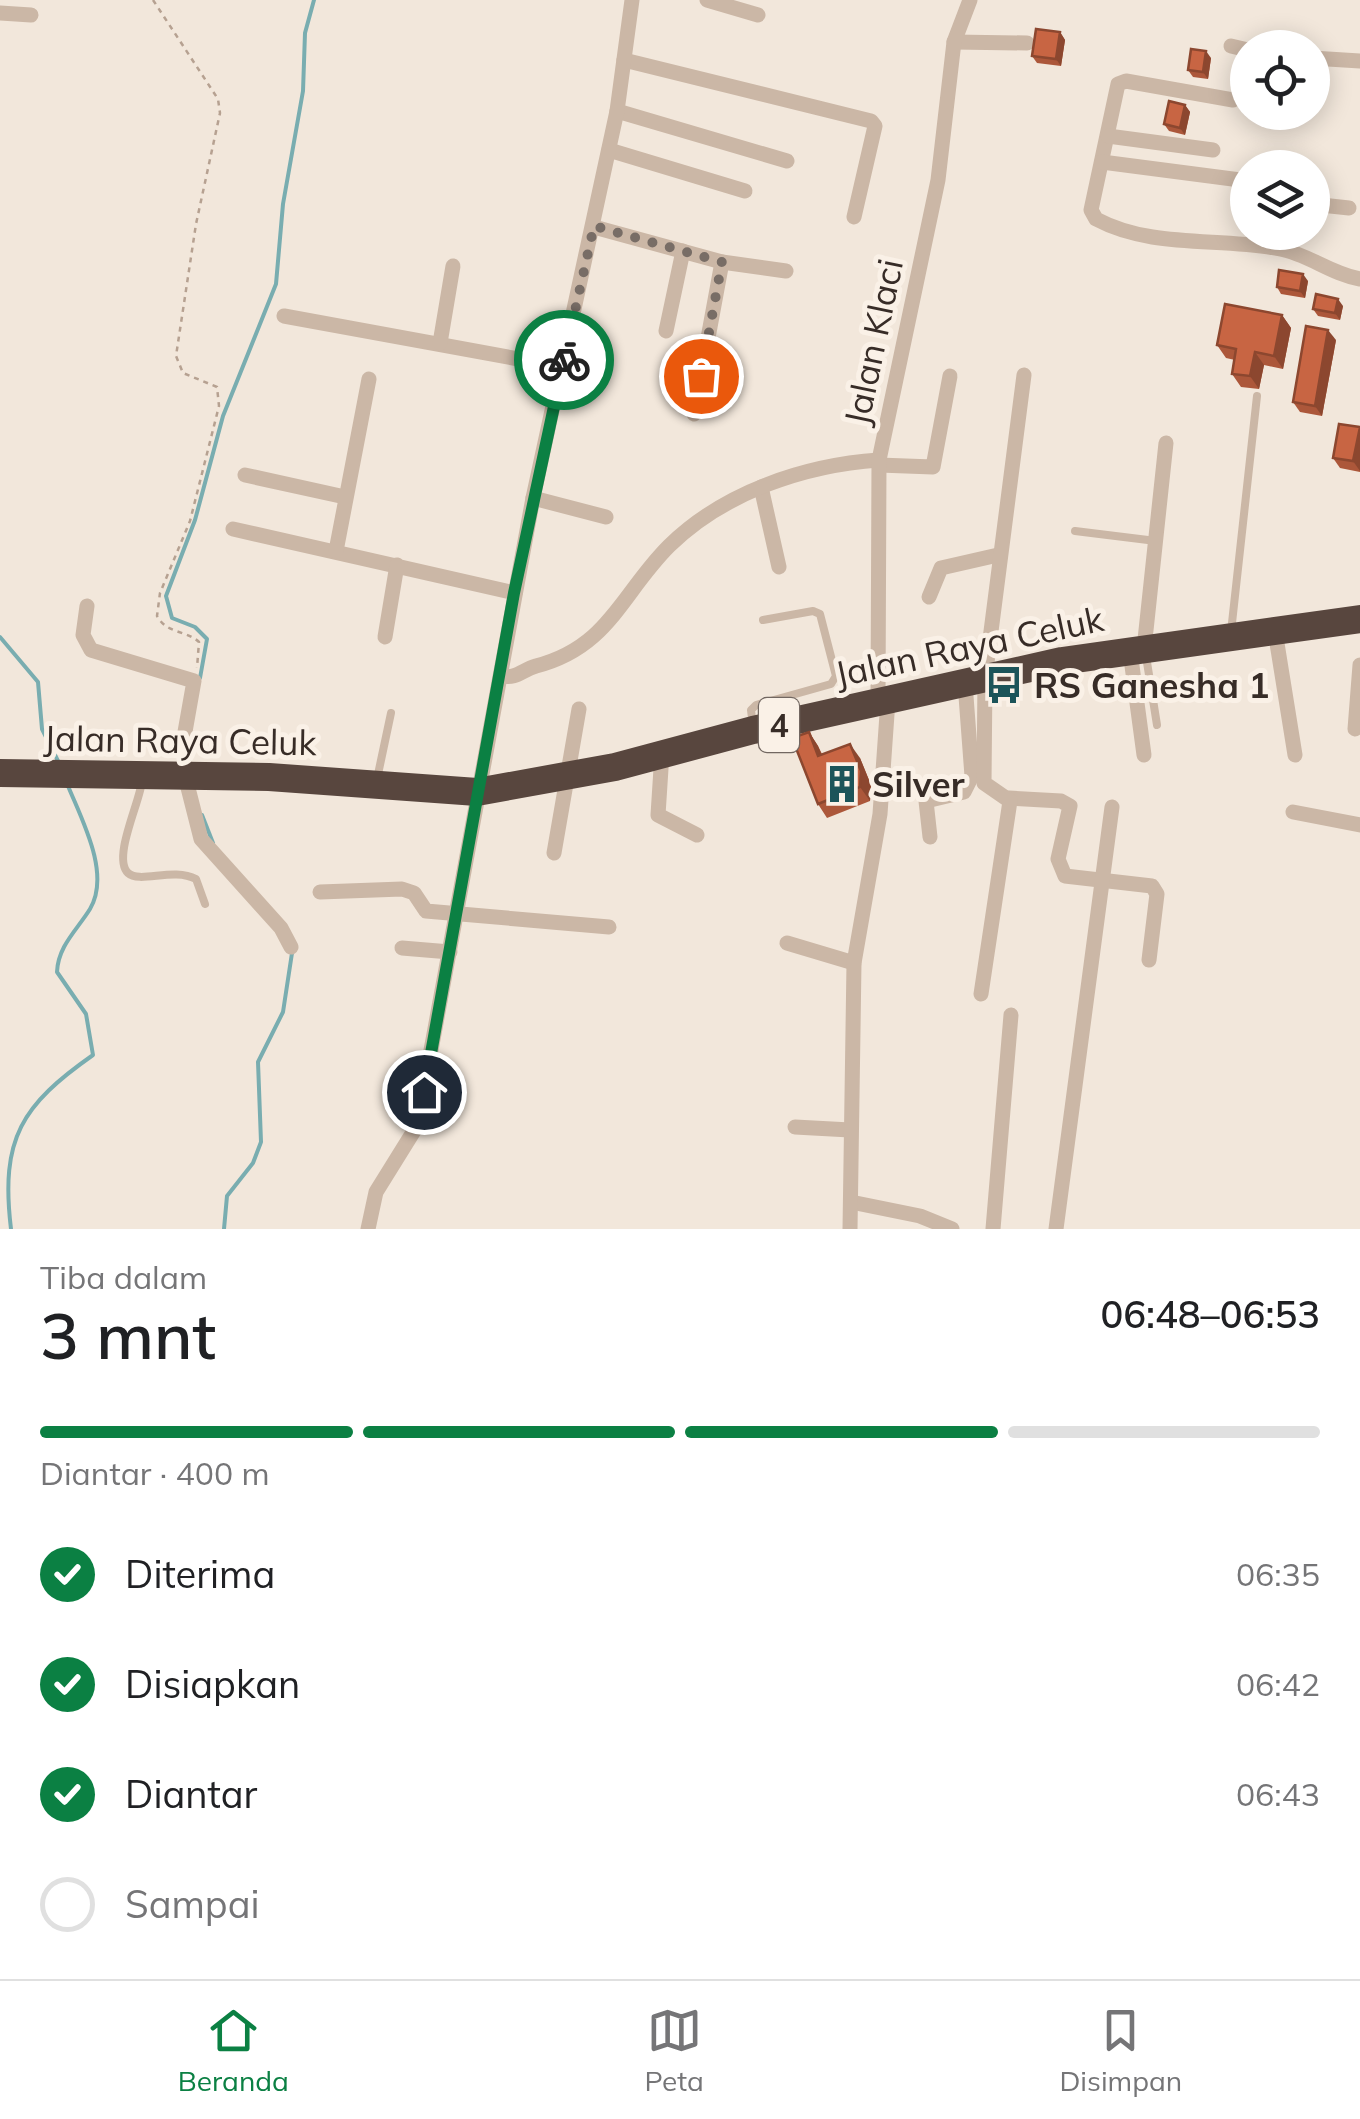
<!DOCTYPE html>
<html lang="id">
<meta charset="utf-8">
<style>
body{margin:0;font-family:Mulish,sans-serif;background:#f6f6f6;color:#202124;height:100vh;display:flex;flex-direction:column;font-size:38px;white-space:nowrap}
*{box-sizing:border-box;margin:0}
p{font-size:32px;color:#757577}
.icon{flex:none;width:55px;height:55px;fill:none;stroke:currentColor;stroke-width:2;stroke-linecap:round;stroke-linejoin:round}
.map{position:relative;height:1229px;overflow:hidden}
.panel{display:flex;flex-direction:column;background:#fff;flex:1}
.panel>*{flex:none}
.fabs{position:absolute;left:1230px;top:30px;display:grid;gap:20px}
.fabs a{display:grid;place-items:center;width:100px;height:100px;border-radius:50%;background:#fff;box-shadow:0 5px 25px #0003;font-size:50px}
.pin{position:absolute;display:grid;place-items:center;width:85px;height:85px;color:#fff;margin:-42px;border:5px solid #fff;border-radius:50%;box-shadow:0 2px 10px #0007}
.courier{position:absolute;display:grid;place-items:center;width:100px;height:100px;margin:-50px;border:8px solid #0b8043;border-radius:50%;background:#fff;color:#222;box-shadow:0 2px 12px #0007}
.overview em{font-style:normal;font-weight:600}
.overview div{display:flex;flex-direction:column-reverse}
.overview{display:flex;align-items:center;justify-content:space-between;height:170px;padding:0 40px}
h1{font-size:65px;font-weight:600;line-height:75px}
.bar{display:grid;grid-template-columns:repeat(4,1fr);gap:15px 10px;align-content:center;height:120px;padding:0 40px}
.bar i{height:12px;border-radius:8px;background:#e0e0e0}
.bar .current{background:#0b8043}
.bar p{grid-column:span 4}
ol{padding:0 40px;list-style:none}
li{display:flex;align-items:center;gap:30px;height:110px}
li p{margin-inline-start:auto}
li .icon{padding:10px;border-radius:50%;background:#0b8043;color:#fff;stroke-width:4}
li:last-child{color:#757577}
li i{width:55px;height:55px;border:5px solid #e0e0e0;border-radius:50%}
.tab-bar{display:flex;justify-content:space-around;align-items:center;height:140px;border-top:2px solid #e0e0e0;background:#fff;font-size:28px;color:#757577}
.tab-bar a{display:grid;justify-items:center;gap:5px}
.tab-bar .current{color:#0b8043}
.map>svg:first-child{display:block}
</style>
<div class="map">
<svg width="1360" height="1229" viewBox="0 0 1360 1229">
<rect width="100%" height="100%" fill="#f2e7db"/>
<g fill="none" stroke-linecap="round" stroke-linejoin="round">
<!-- stream -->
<g stroke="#79adb0" stroke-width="4">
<path d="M0,637L38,682L42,729L59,763"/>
<path d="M200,678L207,639L195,627L172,618L166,596L195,520L223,416L276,284L283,204L303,91L305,33L314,0"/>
<path d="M202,815L213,843"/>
<path d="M11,1229C0,1138 22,1105 93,1055L86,1014L57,972C58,946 77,930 90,909C111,874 82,820 68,786"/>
<path d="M224,1229L227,1196L253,1163L261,1142L258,1062L283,1012L292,953"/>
</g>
<!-- path -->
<path stroke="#b6a191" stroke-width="2.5" stroke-dasharray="5 5" stroke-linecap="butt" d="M153,0L218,99L220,113L196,224L176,356L183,373L217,387L219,406L190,521L160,593L157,616C167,634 186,630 199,642L197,668"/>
<!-- lane -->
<g stroke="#cbb7a6" stroke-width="8">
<path d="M1075,531L1156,541"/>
<path d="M1231,632L1257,396"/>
<path d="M1146,656L1157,725"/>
<path d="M753,726L751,710L756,705L831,684L836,676L820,614L813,611L763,620"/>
<path d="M377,779L391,713"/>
<path d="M142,781C140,802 112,858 128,873C140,884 173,867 196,879L205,904"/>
</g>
<!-- street -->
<g stroke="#cbb7a6" stroke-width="15">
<path d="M707,0L758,15"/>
<path d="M0,13L31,15"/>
<path d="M954,42L1027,43"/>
<path d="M1231,46L1248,50"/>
<path d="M1312,58L1360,61"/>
<path d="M624,60L871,121L875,126L854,217"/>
<path d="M1233,100L1126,81L1118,84L1091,210L1096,219C1152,249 1220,237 1280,249C1308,254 1331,274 1360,279"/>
<path d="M617,111L787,161"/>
<path d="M1108,136L1213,150"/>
<path d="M609,150L745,191"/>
<path d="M1102,162L1248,181"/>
<path d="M1312,204L1349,208"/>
<path d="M594,227L722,262L786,271"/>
<path d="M284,316L562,367"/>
<path d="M666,331L683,251"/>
<path d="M440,343L453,266"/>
<path d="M694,414L722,262"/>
<path d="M879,465L933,467L950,376"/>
<path d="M245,475L345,497"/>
<path d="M761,487L779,567"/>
<path d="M533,498L606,517"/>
<path d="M233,529L515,593"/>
<path d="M336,551L369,379"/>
<path d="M929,597L941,568L998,555"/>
<path d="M87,606L83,635L91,650L194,681L183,743L185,776L201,839L281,928L291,947"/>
<path d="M1275,631L1295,755"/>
<path d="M385,637L397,565"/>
<path d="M1144,649L1166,443"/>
<path d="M1130,651L1144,755"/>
<path d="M501,676C517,679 522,670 536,666C609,647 621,594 669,546C724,492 805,465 879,460"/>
<path d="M878,702L879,460L938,180L954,42L970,0"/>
<path d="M1355,729L1360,665"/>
<path d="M662,753L658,815L697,835"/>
<path d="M1009,798L1061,801L1070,806L1058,859L1065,876L1152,886L1157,894L1149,960"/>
<path d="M1293,812L1360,825"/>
<path d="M930,837L926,801L964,792L972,776L965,683"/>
<path d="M554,853L579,709"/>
<path d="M320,892L402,889L414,893L426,911L609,927"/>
<path d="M787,943L854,963"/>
<path d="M402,948L450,952"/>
<path d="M981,994L1010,801L984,783L985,678L1024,375"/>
<path d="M795,1127L850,1130"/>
<path d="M851,1202L920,1216L952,1229"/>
<path d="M368,1229L376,1192L417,1126L533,498L617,111L632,0"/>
<path d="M850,1229L854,963L880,814L888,700"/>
<path d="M993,1229L1011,1015"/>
<path d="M1056,1229L1112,807"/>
</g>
<!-- highway -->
<path stroke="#58463e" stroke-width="28" d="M0,773L269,777L477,792L615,767L753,730L1062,661L1360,619"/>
</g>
<!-- wall -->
<g fill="#ac573a">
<path d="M1060,32L1065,40L1061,66L1037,63L1032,56Z"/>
<path d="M1211,58L1208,79L1193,77L1188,70Z"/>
<path d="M1185,105L1190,112L1185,135L1169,131L1164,124Z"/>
<path d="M1308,281L1305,298L1281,294L1277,287Z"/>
<path d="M1343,306L1340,320L1318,316L1313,309Z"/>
<path d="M1282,315L1291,328L1283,369L1264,365L1259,389L1241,387L1232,374L1235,360L1226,358L1217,345Z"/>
<path d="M1336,340L1322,416L1300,412L1293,402Z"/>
<path d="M1360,428V472L1340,468L1333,458Z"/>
<path d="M809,732L818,746L822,754L860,758L871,785L870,801L827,818L818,804Z"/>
</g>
<!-- shaded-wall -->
<g fill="#8c472f">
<path d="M1060,32L1065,40L1061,66L1056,59Z"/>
<path d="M1206,51L1211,58L1208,79L1203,72Z"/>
<path d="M1185,105L1190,112L1185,135L1180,128Z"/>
<path d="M1303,274L1308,281L1305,298L1300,291Z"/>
<path d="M1338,299L1343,306L1340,320L1335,313Z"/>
<path d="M1282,315L1291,328L1283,369L1274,356Z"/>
<path d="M1328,330L1336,340L1322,416L1315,406Z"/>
<path d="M1255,352L1264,365L1259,389L1250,376Z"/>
<path d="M1360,428V471L1353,461Z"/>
<path d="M809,732L818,746L828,770L818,756Z"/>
<path d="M850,744L860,758L871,785L870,801L860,787Z"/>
</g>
<!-- building -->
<g fill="#c86543" stroke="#8c472f" stroke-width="2.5">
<path d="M1036,29L1060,32L1056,59L1032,56Z"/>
<path d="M1191,49L1206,51L1203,72L1188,70Z"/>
<path d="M1169,101L1185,105L1180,128L1164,124Z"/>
<path d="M1279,270L1303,274L1300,291L1277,287Z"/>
<path d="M1316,294L1338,299L1335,313L1313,309Z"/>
<path d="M1225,304L1282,315L1274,356L1255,352L1250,376L1232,374L1236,349L1217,345Z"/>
<path d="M1306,326L1328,330L1315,406L1293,402Z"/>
<path d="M1339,424L1360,427L1353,461L1333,458Z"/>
<path d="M809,732L818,756L850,744L861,771L860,787L818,804L792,738Z"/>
</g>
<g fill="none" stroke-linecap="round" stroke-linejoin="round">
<!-- done -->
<path stroke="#786d66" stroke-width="10" stroke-dasharray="0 18" d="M564,360L594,226L722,262L701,376"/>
<!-- route -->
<path stroke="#0b8043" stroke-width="12" d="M424,1092L514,593L564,360"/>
</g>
<!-- icons -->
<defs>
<g id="bus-bare" transform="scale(3)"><path d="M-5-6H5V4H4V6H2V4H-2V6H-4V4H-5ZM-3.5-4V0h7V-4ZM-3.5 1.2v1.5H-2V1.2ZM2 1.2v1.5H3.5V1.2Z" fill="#1c5459" stroke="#faf1e7" stroke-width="2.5" paint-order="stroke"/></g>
<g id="building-bare" transform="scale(3)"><path d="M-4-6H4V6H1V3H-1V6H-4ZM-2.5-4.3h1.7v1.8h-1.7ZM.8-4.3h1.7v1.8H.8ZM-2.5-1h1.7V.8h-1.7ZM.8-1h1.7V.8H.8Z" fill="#1c5459" stroke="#faf1e7" stroke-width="2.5" paint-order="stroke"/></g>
</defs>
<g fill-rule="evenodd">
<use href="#bus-bare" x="1004" y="685"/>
<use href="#building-bare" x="842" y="784"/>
</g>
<g text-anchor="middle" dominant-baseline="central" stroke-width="10" stroke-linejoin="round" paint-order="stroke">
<!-- shield labels -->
<rect fill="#faf1e7" stroke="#726761" stroke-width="2.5" x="759" y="698" width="40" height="54" rx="8"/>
<g font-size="32" font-weight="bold" fill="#372c27">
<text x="779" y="725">4</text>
</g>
<!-- street labels -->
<g font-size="35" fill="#372c27" stroke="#faf1e7">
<text transform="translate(873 342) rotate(-78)">Jalan Klaci</text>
<text transform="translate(969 646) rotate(-12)">Jalan Raya Celuk</text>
<text transform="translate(180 740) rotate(1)">Jalan Raya Celuk</text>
</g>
<!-- poi labels -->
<g font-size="35" font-weight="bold" fill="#372c27" stroke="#faf1e7" text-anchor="start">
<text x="1034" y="685">RS Ganesha 1</text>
<text x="872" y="784">Silver</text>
</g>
</g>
</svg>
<div class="fabs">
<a><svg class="icon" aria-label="locate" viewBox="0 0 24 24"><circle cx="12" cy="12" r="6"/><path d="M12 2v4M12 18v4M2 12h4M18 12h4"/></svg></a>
<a><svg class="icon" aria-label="layers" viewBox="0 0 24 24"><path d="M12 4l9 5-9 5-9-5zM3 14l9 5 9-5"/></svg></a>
</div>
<div class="pin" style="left:701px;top:376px;background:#ea580c"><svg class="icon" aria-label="bag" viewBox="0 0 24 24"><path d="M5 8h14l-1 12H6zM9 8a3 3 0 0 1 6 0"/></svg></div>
<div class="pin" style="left:424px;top:1092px;background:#1f2937"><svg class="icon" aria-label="home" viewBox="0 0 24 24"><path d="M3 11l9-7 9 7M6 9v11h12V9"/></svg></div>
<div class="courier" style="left:564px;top:360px"><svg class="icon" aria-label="bike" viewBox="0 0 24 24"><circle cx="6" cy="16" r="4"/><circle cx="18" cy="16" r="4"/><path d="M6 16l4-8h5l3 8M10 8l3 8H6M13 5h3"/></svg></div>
</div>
<section class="panel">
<div class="overview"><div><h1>3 mnt</h1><p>Tiba dalam</p></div><em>06:48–06:53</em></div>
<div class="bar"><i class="current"></i><i class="current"></i><i class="current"></i><i></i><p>Diantar · 400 m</p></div>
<ol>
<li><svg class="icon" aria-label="check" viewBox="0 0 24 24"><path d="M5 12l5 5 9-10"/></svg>Diterima<p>06:35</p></li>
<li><svg class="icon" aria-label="check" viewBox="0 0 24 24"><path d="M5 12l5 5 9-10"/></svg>Disiapkan<p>06:42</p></li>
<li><svg class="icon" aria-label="check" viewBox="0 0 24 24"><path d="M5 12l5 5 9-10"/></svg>Diantar<p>06:43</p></li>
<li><i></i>Sampai</li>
</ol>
</section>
<nav class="tab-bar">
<a class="current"><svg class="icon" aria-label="home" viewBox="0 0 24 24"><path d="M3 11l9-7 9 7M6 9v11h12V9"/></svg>Beranda</a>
<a><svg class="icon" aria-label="map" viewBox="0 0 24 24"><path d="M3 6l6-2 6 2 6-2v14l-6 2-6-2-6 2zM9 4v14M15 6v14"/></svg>Peta</a>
<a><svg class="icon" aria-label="saved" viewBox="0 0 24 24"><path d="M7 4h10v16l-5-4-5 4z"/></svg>Disimpan</a>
</nav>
